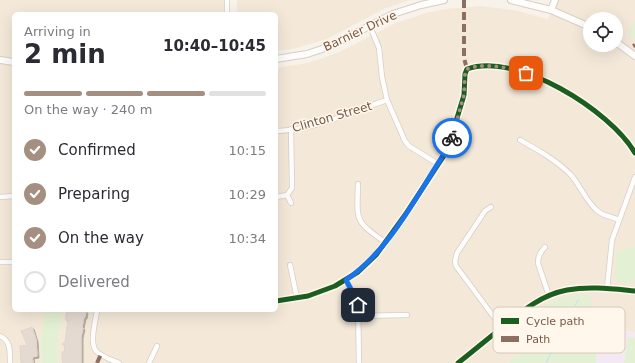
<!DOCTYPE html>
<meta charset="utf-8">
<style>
body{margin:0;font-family:"DejaVu Sans",sans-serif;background:#f7f7f7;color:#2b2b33;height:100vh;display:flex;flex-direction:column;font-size:15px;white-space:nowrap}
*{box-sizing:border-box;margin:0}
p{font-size:13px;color:#7c7c81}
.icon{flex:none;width:22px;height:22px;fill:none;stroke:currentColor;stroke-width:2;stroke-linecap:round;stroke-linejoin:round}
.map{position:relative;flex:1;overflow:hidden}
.details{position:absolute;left:12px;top:12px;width:266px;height:300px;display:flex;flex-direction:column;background:#fff;border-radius:6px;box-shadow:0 4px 16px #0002}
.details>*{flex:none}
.tools{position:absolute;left:583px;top:12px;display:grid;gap:8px}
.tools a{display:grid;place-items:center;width:40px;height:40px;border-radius:50%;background:#fff;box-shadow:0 4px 16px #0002;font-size:20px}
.pin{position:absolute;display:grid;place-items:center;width:34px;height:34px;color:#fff;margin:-17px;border-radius:8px;box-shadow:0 2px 6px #0006}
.courier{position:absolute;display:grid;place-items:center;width:40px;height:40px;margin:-20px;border:3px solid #1a73e8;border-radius:50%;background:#fff;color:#222;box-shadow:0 1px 5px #0007}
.headline em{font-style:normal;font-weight:600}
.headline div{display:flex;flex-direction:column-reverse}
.headline{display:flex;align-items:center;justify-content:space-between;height:68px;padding:0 12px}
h1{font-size:26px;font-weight:600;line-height:30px}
.bar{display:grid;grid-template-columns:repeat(4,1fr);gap:6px 4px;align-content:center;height:48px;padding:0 12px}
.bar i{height:5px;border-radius:3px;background:#e1e1e2}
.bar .current{background:#a58f80}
.bar p{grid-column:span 4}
ol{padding:0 12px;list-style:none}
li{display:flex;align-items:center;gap:12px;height:44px}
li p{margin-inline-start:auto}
li .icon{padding:4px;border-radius:50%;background:#a58f80;color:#fff;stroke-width:4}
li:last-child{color:#7c7c81}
li i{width:22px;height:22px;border:2px solid #e1e1e2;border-radius:50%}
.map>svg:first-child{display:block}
</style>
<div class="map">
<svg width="635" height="363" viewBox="0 0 635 363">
<defs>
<filter id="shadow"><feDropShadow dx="2" dy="2" stdDeviation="0" flood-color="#0004"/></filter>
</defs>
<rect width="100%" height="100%" fill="#f8f3ea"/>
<!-- residential -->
<g fill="#f4e9d9" fill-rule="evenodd">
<path d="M0,0H227V14H14V310H45L40,344L42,363H0Z"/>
<path d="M237,0H410L384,9L327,39L293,49L276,51V14H237Z"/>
<path d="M555,0H635V332L599,329L597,321L589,319L555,300L529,312L537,340L507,363H58L57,347L63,310H276V68L307,63L323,58L341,51L396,23L426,13L445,9L481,6L514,10L548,19ZM590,19H616V45H590Z"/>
</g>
<!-- education -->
<path fill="#f4e9f3" d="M599,329L635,332V363H596Z"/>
<!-- green -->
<g fill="#e4f0d3">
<path d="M635,19V39L628,33Z"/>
<path d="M635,246V278L633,284L620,283L615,278L616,252Z"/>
<path d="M573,295H591L590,319L597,321L599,329L596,363H507L537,340L529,312L555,300Z"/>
<path d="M45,310H63L57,347L58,363H42L40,344Z"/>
<path d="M628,337L635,338V363H624Z"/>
</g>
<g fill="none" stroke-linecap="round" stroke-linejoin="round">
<!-- stream -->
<path stroke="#cae7e9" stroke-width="1.5" d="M546,363L578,300"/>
</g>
<!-- building -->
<g fill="#e5dad1" stroke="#e1d6cc" filter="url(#shadow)">
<path d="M67,310L80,313V310L86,311L85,317H84L82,327L83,328L81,336V363H63L62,361V352H64L65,346L62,344L65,342L68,320L65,319Z"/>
<path d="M32,327L36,340L37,356L32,357L33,363H21L20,346L27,345L21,331Z"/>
</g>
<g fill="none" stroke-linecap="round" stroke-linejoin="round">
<!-- street casing -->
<g stroke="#d6cec6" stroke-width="6">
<g id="street">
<path d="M227,0V14"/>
<path d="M370,26L379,48L382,77L387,100L405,141L409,146L438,164"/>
<path d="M276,131C314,130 351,112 387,100"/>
<path d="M520,140C538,150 556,160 571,175C580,185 588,205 599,212C604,216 613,217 619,220"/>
<path d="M358,184C357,222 354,220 386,243"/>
<path d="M287,195L291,203"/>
<path d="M0,197L14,196"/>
<path d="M276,197L287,195L292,188L291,129"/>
<path d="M491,207L485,211L457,253L455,261L456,266L502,328"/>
<path d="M545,247C541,252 538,255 538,263L549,296"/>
<path d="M0,262H14"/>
<path d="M290,265L297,298"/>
<path d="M346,280L356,299L358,305L359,363"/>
<path d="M607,289L612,240L635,177"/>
<path d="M276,301L308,296L335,286L358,272L376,255L405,215L447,151L464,95L465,74L467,69C516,51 611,111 635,153"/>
<path d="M97,310C96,320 89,342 96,351C102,357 112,360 119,363"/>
<path d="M359,316L407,315"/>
<path d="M0,336C11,340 10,353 10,363"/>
<path d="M149,363L157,346"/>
<path d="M458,363C472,352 485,341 499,330C520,313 540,295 567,290C590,286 613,289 635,291"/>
</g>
</g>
<!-- secondary casing -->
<g stroke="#d7cec6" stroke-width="8">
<g id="secondary">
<path d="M511,0L551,10L590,27"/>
<path d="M551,10L555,0"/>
<path d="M616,42L635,56"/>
<path d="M276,59L307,54L328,47L393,14L421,5L444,0"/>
<path d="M0,60L14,62"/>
</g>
</g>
<!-- street -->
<use href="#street" stroke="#fefdfc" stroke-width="4.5"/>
<!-- secondary -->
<use href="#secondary" stroke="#fefdfc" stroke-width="6"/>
<!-- quiet -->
<g stroke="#8d6e63" stroke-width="4" stroke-dasharray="8 4" stroke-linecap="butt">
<path d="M464,0V58L467,69"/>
<path d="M633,46L635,45"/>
<path d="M97,363L101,354"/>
</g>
<!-- cycleway casing -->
<g stroke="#fff7ec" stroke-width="8">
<g id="cycleway">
<path d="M276,301L308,296L335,286L358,272L376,255L405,215L447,151L464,95L465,74L467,69C516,51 611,111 635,153"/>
<path d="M458,363C472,352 485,341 499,330C520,313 540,295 567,290C590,286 613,289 635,291"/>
</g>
</g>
<!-- cycleway -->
<use href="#cycleway" stroke="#1b5e20" stroke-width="5"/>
</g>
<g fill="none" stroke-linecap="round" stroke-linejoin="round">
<!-- done -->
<path stroke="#a58f80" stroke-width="4" stroke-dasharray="0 7.2" d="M452,138L464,95L465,74L467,69C485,62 508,68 526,73"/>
<!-- route -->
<path stroke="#1a73e8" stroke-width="5" d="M358,305L356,299L346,280C391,249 416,196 446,151L452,138"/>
</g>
<g text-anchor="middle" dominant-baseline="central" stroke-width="3" stroke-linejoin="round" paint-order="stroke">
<!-- street labels -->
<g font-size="12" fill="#795947" stroke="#fff7ec">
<text transform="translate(360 31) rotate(-25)">Barnier Drive</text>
<text transform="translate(332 117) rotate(-16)">Clinton Street</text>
</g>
</g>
<!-- legend -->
<rect x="493" y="307" width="132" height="46" rx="6" fill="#fff7ec" stroke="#d7c8ba" stroke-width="1"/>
<rect x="501" y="318" width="18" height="6" fill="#1b5e20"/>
<rect x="501" y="336" width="18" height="6" fill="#8d6e63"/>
<g font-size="11" fill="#795947">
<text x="526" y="325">Cycle path</text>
<text x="526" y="343">Path</text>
</g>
</svg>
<div class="tools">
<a><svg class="icon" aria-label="locate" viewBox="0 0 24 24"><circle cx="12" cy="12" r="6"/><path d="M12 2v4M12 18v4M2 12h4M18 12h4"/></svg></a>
</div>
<div class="pin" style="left:526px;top:73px;background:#ea580c"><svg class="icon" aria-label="bag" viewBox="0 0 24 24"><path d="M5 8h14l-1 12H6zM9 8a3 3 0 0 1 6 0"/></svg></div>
<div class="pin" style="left:358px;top:305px;background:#1f2937"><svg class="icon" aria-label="home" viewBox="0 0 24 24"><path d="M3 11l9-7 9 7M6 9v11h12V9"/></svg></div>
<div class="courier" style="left:452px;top:138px"><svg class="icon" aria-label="bike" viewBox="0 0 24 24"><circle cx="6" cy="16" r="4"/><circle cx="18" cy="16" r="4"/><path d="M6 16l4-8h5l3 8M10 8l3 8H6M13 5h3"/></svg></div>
<section class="details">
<div class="headline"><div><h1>2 min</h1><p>Arriving in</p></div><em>10:40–10:45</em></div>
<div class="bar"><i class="current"></i><i class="current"></i><i class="current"></i><i></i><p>On the way · 240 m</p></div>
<ol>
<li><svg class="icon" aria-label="check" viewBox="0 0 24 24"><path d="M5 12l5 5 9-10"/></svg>Confirmed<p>10:15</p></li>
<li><svg class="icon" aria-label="check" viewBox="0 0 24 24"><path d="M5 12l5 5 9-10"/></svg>Preparing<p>10:29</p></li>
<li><svg class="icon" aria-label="check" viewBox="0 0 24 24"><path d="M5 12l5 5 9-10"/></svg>On the way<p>10:34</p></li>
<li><i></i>Delivered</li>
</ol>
</section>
</div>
